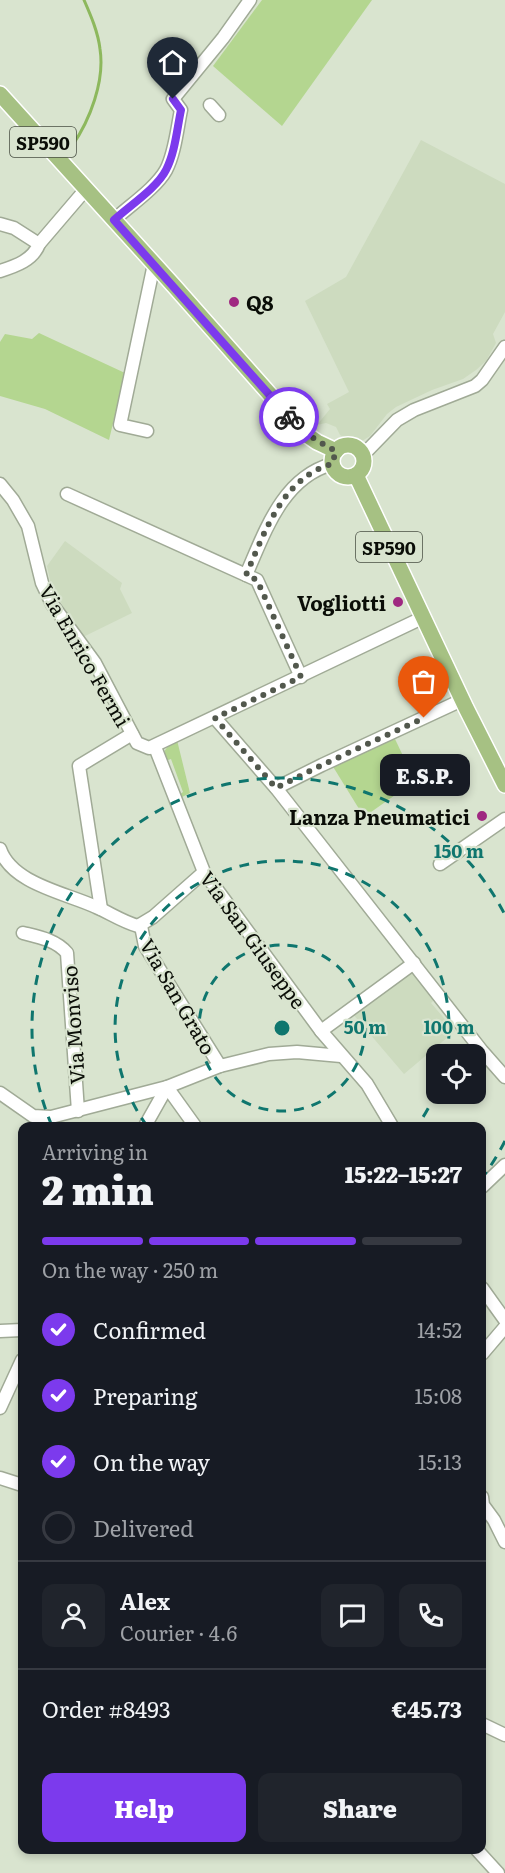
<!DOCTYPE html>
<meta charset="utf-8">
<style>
body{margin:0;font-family:Literata,serif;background:#20242c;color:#f1f3f6;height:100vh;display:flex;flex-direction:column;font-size:22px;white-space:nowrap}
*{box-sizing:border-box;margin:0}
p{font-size:20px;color:#9ea1a6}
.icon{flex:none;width:33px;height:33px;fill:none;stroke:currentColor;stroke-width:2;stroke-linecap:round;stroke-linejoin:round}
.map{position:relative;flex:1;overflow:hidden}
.details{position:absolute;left:18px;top:1122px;width:468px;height:732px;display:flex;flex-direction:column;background:#171b24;border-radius:12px;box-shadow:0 3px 9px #0003}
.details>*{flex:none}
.controls{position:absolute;left:426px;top:1044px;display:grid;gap:12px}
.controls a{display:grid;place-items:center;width:60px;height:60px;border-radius:12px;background:#171b24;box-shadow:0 3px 9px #0003;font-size:30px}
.pin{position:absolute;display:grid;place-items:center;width:51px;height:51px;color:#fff;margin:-62px -26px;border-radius:50% 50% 50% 0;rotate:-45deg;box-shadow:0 0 6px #0007}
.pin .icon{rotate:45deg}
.courier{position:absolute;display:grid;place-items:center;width:60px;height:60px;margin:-30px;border:4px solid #7c3aed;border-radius:50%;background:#fff;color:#222;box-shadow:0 2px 8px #0007}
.bubble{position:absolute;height:42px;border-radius:12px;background:#171b24;box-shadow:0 3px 9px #0003;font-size:20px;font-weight:800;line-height:42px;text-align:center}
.overview em{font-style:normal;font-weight:800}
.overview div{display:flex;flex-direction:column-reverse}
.overview{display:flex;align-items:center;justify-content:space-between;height:102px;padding:0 24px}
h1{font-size:39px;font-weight:800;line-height:45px}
.bar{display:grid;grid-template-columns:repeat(4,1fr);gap:9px 6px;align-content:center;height:72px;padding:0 24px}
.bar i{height:8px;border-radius:4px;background:#363941}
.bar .current{background:#7c3aed}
.bar p{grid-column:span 4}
.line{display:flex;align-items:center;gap:15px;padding:0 24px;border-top:2px solid #363941}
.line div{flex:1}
.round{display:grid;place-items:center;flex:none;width:63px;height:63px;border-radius:12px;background:#20242c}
ol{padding:0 24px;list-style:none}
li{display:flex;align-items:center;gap:18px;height:66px}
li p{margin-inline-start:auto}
li .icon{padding:6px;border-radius:50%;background:#7c3aed;color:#fff;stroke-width:4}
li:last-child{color:#9ea1a6}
li i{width:33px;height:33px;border:3px solid #363941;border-radius:50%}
.cta{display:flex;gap:12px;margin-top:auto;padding:12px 24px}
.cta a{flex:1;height:69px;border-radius:12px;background:#7c3aed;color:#fff;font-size:24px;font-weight:800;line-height:69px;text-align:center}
.cta a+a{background:#20242c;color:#f1f3f6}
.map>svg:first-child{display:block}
</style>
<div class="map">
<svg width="505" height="1873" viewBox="0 0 505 1873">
<rect width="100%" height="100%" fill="#d9e4cf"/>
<!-- built -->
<g fill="#cddbbf">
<path d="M421,140L505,184V312L493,334L496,343L486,361L476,370L463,379L432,390L396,407L387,414L370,436L357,444L340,435L336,427L326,423L317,425L330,409L327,404L349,392L305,301L346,277Z"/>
<path d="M65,541L122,583L120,589L132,613L81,638L51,585L47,566Z"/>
<path d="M410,970L434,1000L431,1003L455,1031L404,1074L352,1013Z"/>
</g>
<!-- green -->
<g fill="#b4d690">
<path d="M262,0H372L282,126L213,66Z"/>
<path d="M39,333L125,373L109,440L45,409L0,396V342L5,334L32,339Z"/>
<path d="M395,739L415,781L364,817L332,765Z"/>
<path d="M177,740L190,793L180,798L179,795L183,792L171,759L165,761C161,750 168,746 177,740Z"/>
</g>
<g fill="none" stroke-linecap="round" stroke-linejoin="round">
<!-- stream -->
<path stroke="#8db85d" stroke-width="3" d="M72,146C90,120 105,81 100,49C98,32 91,16 84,0"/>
<!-- minor casing -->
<g stroke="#a0aa96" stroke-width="15">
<g id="minor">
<path d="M210,105L219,115"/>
<path d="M114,220C129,206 156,188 166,170C175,153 177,129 181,110L173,99L223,38L250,0"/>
<path d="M0,224L14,228L39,244"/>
<path d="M0,271C16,266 33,260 39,244L86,189"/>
<path d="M147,431L120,425L154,264"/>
<path d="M363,455L397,420L414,410L475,386L482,380L505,347"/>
<path d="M0,484L13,500L28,526L42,583L52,604L95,663L137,743L149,748L422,618"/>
<path d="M67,494L257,580L301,677"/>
<path d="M246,575C265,532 282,478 332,464"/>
<path d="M215,718L276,788L482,1051L505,1077"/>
<path d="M155,747L204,872L321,1031L367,1084L392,1126"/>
<path d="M276,788L322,765L462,700"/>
<path d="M0,849C12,884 66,893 96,907C110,913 123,922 138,926L153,917L204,872"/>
<path d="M440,864L505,819"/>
<path d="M101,909L79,766L132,734"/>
<path d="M141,926L145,946L220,1066"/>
<path d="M23,933C39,937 56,940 67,953L78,1111"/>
<path d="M321,1031L414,963"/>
<path d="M0,1093L33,1116L51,1117L167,1087L195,1126"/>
<path d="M145,1126L167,1087L220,1066L269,1054L297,1052L341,1056"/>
<path d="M482,1187L505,1165"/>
<path d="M482,1288L505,1320"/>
<path d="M0,1331L22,1330"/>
<path d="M482,1354L505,1327"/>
<path d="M0,1408L22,1360"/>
<path d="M0,1478L22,1485"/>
<path d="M482,1497L483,1505L494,1520L505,1542"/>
<path d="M482,1724L505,1735"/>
<path d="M477,1850L498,1873"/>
</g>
</g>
<!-- major casing -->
<g stroke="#fff" stroke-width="18">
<g id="major">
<path d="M0,94L174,286L304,433L317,442L336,451"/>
<circle cx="348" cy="461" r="16"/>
<path d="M356,475L466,708L505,785"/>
</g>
</g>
<!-- minor -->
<use href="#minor" stroke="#fff" stroke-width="12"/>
<!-- major -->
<use href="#major" stroke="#a6c183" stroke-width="15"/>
</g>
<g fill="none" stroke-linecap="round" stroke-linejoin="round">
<!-- done -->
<path stroke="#52584d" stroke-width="6" stroke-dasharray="0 10.8" d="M289,417C305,434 315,440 336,451L332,464C282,478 265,532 246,575L257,580L301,677L215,718L276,788L322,765L424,718"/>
<!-- route -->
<path stroke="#7c3aed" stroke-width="8" d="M173,99L181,110C177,129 175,153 166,170C157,188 129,206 114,220L289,417"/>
</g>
<!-- distance rings -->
<g fill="none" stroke="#0f766e" stroke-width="3" stroke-dasharray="10 8">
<circle cx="282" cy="1028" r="83"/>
<path d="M436 1092A167 167 0 0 1 417 1126M147 1126A167 167 0 1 1 447 1054"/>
<path d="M505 1141A250 250 0 0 1 482 1178M52 1126A250 250 0 0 1 505 915"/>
</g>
<!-- markers -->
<g fill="#9f2881" stroke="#d9e4cf" stroke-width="2">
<circle cx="234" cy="302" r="6"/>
<circle cx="398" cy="602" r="6"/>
<circle cx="482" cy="816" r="6"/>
</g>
<g text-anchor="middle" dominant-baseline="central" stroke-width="4.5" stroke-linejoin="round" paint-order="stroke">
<!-- shield labels -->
<g fill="#d9e4cf" stroke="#484e43" stroke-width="1.5">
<rect x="10" y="127" width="66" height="30" rx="4.5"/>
<rect x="356" y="532" width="66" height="30" rx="4.5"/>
</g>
<g font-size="18" font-weight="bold" fill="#0a0d07">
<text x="43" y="142">SP590</text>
<text x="389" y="547">SP590</text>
</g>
<!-- poi labels -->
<g font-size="20" font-weight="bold" fill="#0a0d07" stroke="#d9e4cf" text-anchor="end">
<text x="246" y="302" text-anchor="start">Q8</text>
<text x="386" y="602">Vogliotti</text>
<text x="470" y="816">Lanza Pneumatici</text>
</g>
<!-- street labels -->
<g font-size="20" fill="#0a0d07" stroke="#d9e4cf">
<text transform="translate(86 655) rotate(60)">Via Enrico Fermi</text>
<text transform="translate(254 939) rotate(54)">Via San Giuseppe</text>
<text transform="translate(179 996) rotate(60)">Via San Grato</text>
<text transform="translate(72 1025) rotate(-94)">Via Monviso</text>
</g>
</g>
<circle cx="282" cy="1028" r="9" fill="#0f766e" stroke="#d9e4cf" stroke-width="3"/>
<g font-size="18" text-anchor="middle" font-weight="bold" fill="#0f766e" stroke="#d9e4cf" stroke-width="4.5" stroke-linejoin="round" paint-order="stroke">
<text x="459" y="858">150 m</text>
<text x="365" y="1034">50 m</text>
<text x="449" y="1034">100 m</text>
</g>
</svg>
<div class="controls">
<a><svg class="icon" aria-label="locate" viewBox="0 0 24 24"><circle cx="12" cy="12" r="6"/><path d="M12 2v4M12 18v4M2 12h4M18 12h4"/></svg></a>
</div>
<div class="pin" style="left:424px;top:718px;background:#ea580c"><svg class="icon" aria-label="bag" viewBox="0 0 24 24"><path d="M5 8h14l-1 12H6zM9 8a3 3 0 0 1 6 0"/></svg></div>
<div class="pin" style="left:173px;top:99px;background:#1f2937"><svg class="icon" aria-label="home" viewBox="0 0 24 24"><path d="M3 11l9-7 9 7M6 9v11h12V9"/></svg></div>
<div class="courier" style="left:289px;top:417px"><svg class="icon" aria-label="bike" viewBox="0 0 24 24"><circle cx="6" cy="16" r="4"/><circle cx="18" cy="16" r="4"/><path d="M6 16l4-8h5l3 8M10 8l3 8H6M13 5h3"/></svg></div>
<div class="bubble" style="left:380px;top:754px;width:90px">E.S.P.</div>
<section class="details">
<div class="overview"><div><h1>2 min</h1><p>Arriving in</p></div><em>15:22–15:27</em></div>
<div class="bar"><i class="current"></i><i class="current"></i><i class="current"></i><i></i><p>On the way · 250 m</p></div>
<ol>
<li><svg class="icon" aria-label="check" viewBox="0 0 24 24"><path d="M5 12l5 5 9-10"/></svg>Confirmed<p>14:52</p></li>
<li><svg class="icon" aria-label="check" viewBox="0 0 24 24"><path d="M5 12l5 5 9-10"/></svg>Preparing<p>15:08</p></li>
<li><svg class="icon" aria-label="check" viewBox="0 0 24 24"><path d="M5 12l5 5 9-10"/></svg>On the way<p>15:13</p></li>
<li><i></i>Delivered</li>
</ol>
<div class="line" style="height:108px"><a class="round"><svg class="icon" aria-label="person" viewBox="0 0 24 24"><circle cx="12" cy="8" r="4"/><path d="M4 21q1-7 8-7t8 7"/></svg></a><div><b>Alex</b><p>Courier · 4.6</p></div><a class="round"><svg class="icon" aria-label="chat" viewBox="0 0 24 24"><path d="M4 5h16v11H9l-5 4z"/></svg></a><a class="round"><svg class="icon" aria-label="phone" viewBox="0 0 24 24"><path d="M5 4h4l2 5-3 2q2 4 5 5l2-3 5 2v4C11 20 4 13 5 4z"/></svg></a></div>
<div class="line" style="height:78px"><div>Order #8493</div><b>€45.73</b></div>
<div class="cta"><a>Help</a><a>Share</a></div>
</section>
</div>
